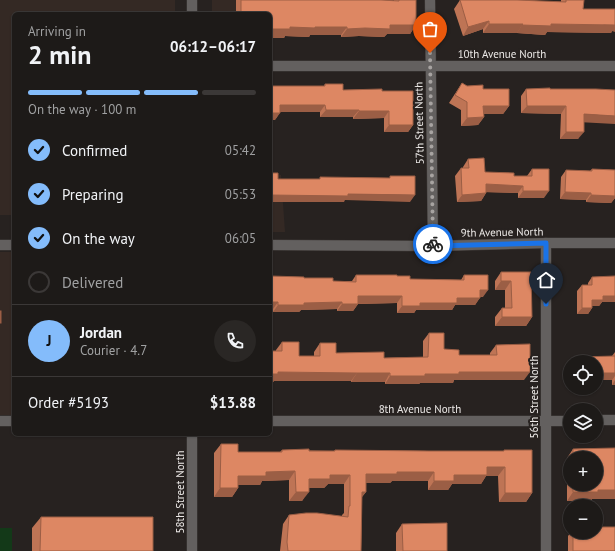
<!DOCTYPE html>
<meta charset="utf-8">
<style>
body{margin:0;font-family:"PT Sans",sans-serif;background:#2a2725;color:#f1f3f6;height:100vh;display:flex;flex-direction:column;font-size:15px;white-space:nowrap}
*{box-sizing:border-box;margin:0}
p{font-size:13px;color:#a0a1a2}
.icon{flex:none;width:22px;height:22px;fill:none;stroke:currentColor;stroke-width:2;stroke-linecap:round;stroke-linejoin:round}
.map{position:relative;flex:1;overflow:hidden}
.side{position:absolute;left:12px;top:12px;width:260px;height:424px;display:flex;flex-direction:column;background:#1d1a18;border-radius:6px;box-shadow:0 1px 3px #0004,0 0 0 1px #3b3837}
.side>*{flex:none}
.buttons{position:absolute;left:563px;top:355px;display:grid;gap:8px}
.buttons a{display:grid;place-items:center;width:40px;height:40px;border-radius:50%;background:#1d1a18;box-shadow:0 1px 3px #0004,0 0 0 1px #3b3837;font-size:20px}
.pin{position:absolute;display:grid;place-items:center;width:34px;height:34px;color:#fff;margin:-41px -17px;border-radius:50% 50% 50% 0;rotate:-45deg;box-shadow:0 0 4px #0007}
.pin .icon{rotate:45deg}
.courier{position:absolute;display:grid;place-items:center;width:40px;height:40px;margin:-20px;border:3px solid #1a73e8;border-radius:50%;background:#fff;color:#222;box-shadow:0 1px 5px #0007}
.summary em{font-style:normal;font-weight:600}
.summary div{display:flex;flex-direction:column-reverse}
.summary{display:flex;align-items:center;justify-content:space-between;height:68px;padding:0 16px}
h1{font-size:26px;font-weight:600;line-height:30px}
.bar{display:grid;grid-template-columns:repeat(4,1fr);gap:6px 4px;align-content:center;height:48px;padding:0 16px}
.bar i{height:5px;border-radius:3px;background:#3b3837}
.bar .active{background:#84bcfb}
.bar p{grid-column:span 4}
.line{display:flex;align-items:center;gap:10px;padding:0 16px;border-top:1px solid #3b3837}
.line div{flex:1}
.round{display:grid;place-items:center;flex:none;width:42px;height:42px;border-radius:21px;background:#2a2725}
ol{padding:0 16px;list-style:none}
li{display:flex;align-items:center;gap:12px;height:44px}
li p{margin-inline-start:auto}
li .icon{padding:4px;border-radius:50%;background:#84bcfb;color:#111;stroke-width:4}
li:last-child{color:#a0a1a2}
li i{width:22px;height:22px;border:2px solid #3b3837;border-radius:50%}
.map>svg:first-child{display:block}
</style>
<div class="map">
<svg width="615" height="551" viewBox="0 0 615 551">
<rect width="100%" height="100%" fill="#272220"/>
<!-- built -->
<g fill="#342924">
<path d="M0,0H175V14H14V215H0Z"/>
<path d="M212,0H271L270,14H212Z"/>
<path d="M270,172L281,175L285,232H270Z"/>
<rect x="0" y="252" width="14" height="163"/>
</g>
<!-- grass -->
<rect fill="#133918" x="0" y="528" width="12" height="23"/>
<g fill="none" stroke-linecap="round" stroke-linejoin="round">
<!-- minor casing -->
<g stroke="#433e3c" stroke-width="11">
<g id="minor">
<path d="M192,0V14"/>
<path d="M430,0L433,246"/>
<path d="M270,66H615"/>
<path d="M0,245H14"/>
<path d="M270,245L433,246L546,243H615"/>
<path d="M596,420H615"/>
<path d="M0,421H14"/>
<path d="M270,421H570"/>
<path d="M192,551V434"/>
<path d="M546,551V243"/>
</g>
</g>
<!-- minor -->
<use href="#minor" stroke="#63605f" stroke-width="10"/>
</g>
<!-- wall -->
<g fill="#be7455" fill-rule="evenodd">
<path d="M236,0H381L394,1V0H416V25L410,34H387L384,37L359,36L341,37V35H310L309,37L285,36L284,38H270V14H236Z"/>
<path d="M460,0H517L561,2V0H584L583,9L612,31L611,33L547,32L545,35L517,33H483V29L463,36L454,9Z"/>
<path d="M462,83L467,86L483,89L509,106L503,114H484V117L478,125L461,126V110L449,103Z"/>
<path d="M325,84L343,90L382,91L413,125L408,132H384V118L353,119V117H320V112H280L275,120L287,86H324Z"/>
<path d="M526,89H550L584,122L578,139H560L561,114L521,113V96Z"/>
<path d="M468,159L485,172L514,176H527L532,169L544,198H518V193L486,192V193L481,201L457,202L455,176L461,168H463V167Z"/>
<path d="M592,169L615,170V198L611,203L586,202V200L560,199L561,177L566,170L590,171Z"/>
<path d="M501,272H531L532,317L526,326H495V317L502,308H505V290H495V281Z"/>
<path d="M356,275L397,276L410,279L461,280L464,275L483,297H480L475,305H455L452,310H416L414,313H397V303L358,304L353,311H337V309L301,310L299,312H273V309H270L304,278L333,281H352Z"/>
<path d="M592,277L615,302H602L599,306H592V308L588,314H577V291L582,285H588V283Z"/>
<path d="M429,333L444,349L459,355H490V353L496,345L524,380H454L453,383H420L419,384H385V382H351V381H274L272,383L276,350L282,342L299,356H314V352L320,343L336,353L384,358L423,357V341Z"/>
<path d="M615,352V385H612V380H596V362H575L579,357L612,356Z"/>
<path d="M221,444L238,452H280L282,450L334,451L335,450L429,451H504V450L532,493L526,502H499L498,476H486L481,484H452L448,490H428V481H392L390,483H366V492L362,497L361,551H280L283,524L289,515L342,516V515L344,513V484H328L324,488H309L302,501H289V480L262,481L260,485H238V488L232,497H214V453Z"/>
<path d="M615,448V499H592L591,501H567V458L573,449ZM570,458H596V484H570Z"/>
<path d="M41,517L153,551H32V528Z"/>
<path d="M402,524L447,551H396V533Z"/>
<path d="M601,527L615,551H568V536L571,532H596Z"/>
</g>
<!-- shaded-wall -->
<g fill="#9b5e45">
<path d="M489,21L483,29L463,36L468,27Z"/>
<path d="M489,24H523L517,33H483Z"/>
<path d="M551,24L615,25V32L612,31L611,33L547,32L545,35L517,33L522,25Z"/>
<path d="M390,25H416L410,34H387L384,37L359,36L341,37L347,29Z"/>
<path d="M290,27H347L341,35H310L309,37L285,36L284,38H270V29Z"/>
<path d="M280,105H325L320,112H275Z"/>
<path d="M483,106H509L503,114H478Z"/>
<path d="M527,106H566L561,114L521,113Z"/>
<path d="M326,110H359L353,117H320Z"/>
<path d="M359,111H389L384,118L353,119Z"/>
<path d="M270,113H280L275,120H270Z"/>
<path d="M584,114L615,116V124L578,122Z"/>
<path d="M484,117L478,125L461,126L467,118Z"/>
<path d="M389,125H413L408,132H384Z"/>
<path d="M566,132H584L578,139H560Z"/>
<path d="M486,184L523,186L518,193L481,192Z"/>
<path d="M523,191H549L544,198H518Z"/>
<path d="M565,192L591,193L586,200L560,199Z"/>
<path d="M486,193L481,201L457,202L462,195Z"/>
<path d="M615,193V198L611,203L586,202L591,195Z"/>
<path d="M348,194L415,195L410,202L345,200L344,202H270V195Z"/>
<path d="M501,281H511L505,290H495Z"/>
<path d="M480,290H488L483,297H475Z"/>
<path d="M358,296H402L397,303L353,304Z"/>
<path d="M603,296H615V302H602L599,306H588L592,300Z"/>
<path d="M457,298H480L475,305H455L452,310H416L414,313H397L402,306Z"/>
<path d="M270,302H278L273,309H270Z"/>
<path d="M342,302L337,309L301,310L299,312H273L278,305L304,303Z"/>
<path d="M342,304H358L353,311H337Z"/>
<path d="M582,308H592L588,314H577Z"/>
<path d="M502,317H532L526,326H495Z"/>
<path d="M278,372L357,373L351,381H274L272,383H270V374Z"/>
<path d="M459,372H530L524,380H454L453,383H420L419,384H385L390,376Z"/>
<path d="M357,373H390L385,382H351Z"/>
<path d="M596,373H615V376L612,380H596Z"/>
<path d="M615,380V385H612Z"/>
<path d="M487,467H505L498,476H486L481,484H452L448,490H428L434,481L454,475Z"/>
<path d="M295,471L289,480L262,481L260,485H232L238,476L266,472Z"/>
<path d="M397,472H434L428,481H392L390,483H360L366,474Z"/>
<path d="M330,475H350L344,484H328L324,488H302L309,479Z"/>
<path d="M220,488H238L232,497H214Z"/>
<path d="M598,490H615V499H592L591,501H567L573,492Z"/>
<path d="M296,492H309L302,501H289Z"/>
<path d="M362,492H366L359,500Z"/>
<path d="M505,493H532L526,502H499Z"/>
</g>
<!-- building -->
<g fill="#dd8763" stroke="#9b5e45">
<path d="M241,0H381L399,1V0H416V25H390V29L365,28L347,29V27H315V28L290,27V29H270V14H241Z"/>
<path d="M460,0H517L566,2V0H584L583,9H615V25L551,24V26L522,25L523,24H489V21L468,27Z"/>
<path d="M462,83L467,86L483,85V89H509V106H483L484,117L467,118V102L455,95Z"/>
<path d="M325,84H343V90L382,89V91H413V125H389V111H359V110H326L325,105H280V113H270V86H325Z"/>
<path d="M550,88V89H596L615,90V116L584,114V132H566V106H527L526,89Z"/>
<path d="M484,158L485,172L514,173V176H532V169H549V191H523V186L486,184V193L462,195L461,168H469L468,159Z"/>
<path d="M592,169L615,170V196L591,195V193L565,192L566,170L592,171Z"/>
<path d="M270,173H278V179H320V177L390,178V176H415V195L348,194V196L270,195Z"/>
<path d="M501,272H531L532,317H502V308H512L511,281H501Z"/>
<path d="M356,275H397V276H410V279L464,280V275H488V290H480V298H457V303H420V306H402V296H358V304H342V302L304,303V305H278V302H270V276L304,277V278H333V281L356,282Z"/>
<path d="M615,276V296H603V300H592V308H582V285H592V277Z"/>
<rect x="0" y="311" width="1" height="12"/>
<path d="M429,333H444V349L459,350V355H497L496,345L530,344V372H459V374H425V376H390V373H357L278,372V374H270V351H282V342H299V356H320V343H336V353L384,352V358L428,357Z"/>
<path d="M615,356V373H596V362H579V357Z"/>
<path d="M221,444H238V452H282V450L309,449V451H335V450L429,451H504V450H532V493H505V467H487V475H454V481H434V472H397V474H366V492H362L361,551H288L287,542L289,515L306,513H317L348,517L349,506H350V475H330V479H309V492H296L295,471L266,472V476H238V488H220Z"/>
<path d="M615,448V490H598V492H573V484H596V458H573V449Z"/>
<path d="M41,517H153V551H40Z"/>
<path d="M447,523V551H403L402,524Z"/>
<path d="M601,527H615V551H573V532H596V529H601Z"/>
</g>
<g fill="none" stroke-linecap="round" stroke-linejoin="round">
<!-- done -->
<path stroke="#a7a3a1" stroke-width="4" stroke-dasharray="0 7.2" d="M430,53L433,244"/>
<!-- route -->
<path stroke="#1a73e8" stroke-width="5" d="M433,244V246L546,243V304"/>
</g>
<g text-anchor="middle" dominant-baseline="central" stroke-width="4" stroke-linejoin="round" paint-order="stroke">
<!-- street labels -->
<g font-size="11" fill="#ece9e7" stroke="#272220">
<text x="502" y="54">10th Avenue North</text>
<text transform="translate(419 123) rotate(-91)">57th Street North</text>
<text transform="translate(502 232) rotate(-1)">9th Avenue North</text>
<text transform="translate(534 397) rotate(-90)">56th Street North</text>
<text x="420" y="409">8th Avenue North</text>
<text transform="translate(180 492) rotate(-90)">58th Street North</text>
</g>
</g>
</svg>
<div class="buttons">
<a><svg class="icon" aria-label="locate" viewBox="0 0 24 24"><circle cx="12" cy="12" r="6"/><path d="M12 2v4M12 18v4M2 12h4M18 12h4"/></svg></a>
<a><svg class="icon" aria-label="layers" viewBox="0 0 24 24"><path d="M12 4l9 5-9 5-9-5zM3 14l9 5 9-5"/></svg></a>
<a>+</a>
<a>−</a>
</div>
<div class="pin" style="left:430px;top:53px;background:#ea580c"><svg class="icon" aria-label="bag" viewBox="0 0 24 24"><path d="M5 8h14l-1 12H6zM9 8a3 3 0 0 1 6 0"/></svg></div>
<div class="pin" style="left:546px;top:304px;background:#1f2937"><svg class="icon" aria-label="home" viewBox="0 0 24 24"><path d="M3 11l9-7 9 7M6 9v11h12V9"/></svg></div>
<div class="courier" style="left:433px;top:244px"><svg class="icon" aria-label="bike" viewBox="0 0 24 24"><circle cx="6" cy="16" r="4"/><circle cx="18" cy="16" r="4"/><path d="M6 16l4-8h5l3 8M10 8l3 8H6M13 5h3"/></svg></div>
<section class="side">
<div class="summary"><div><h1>2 min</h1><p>Arriving in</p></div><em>06:12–06:17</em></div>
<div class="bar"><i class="active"></i><i class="active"></i><i class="active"></i><i></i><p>On the way · 100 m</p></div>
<ol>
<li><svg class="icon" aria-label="check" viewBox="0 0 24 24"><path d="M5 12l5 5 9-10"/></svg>Confirmed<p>05:42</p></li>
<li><svg class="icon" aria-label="check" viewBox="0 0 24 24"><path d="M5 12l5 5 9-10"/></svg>Preparing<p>05:53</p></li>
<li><svg class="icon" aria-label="check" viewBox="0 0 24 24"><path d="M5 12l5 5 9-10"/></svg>On the way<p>06:05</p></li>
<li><i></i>Delivered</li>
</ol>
<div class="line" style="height:72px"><b class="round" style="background:#84bcfb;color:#111">J</b><div><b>Jordan</b><p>Courier · 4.7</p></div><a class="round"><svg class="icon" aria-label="phone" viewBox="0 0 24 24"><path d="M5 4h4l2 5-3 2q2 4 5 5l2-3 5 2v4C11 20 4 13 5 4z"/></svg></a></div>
<div class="line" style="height:52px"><div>Order #5193</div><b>$13.88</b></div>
</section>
</div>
